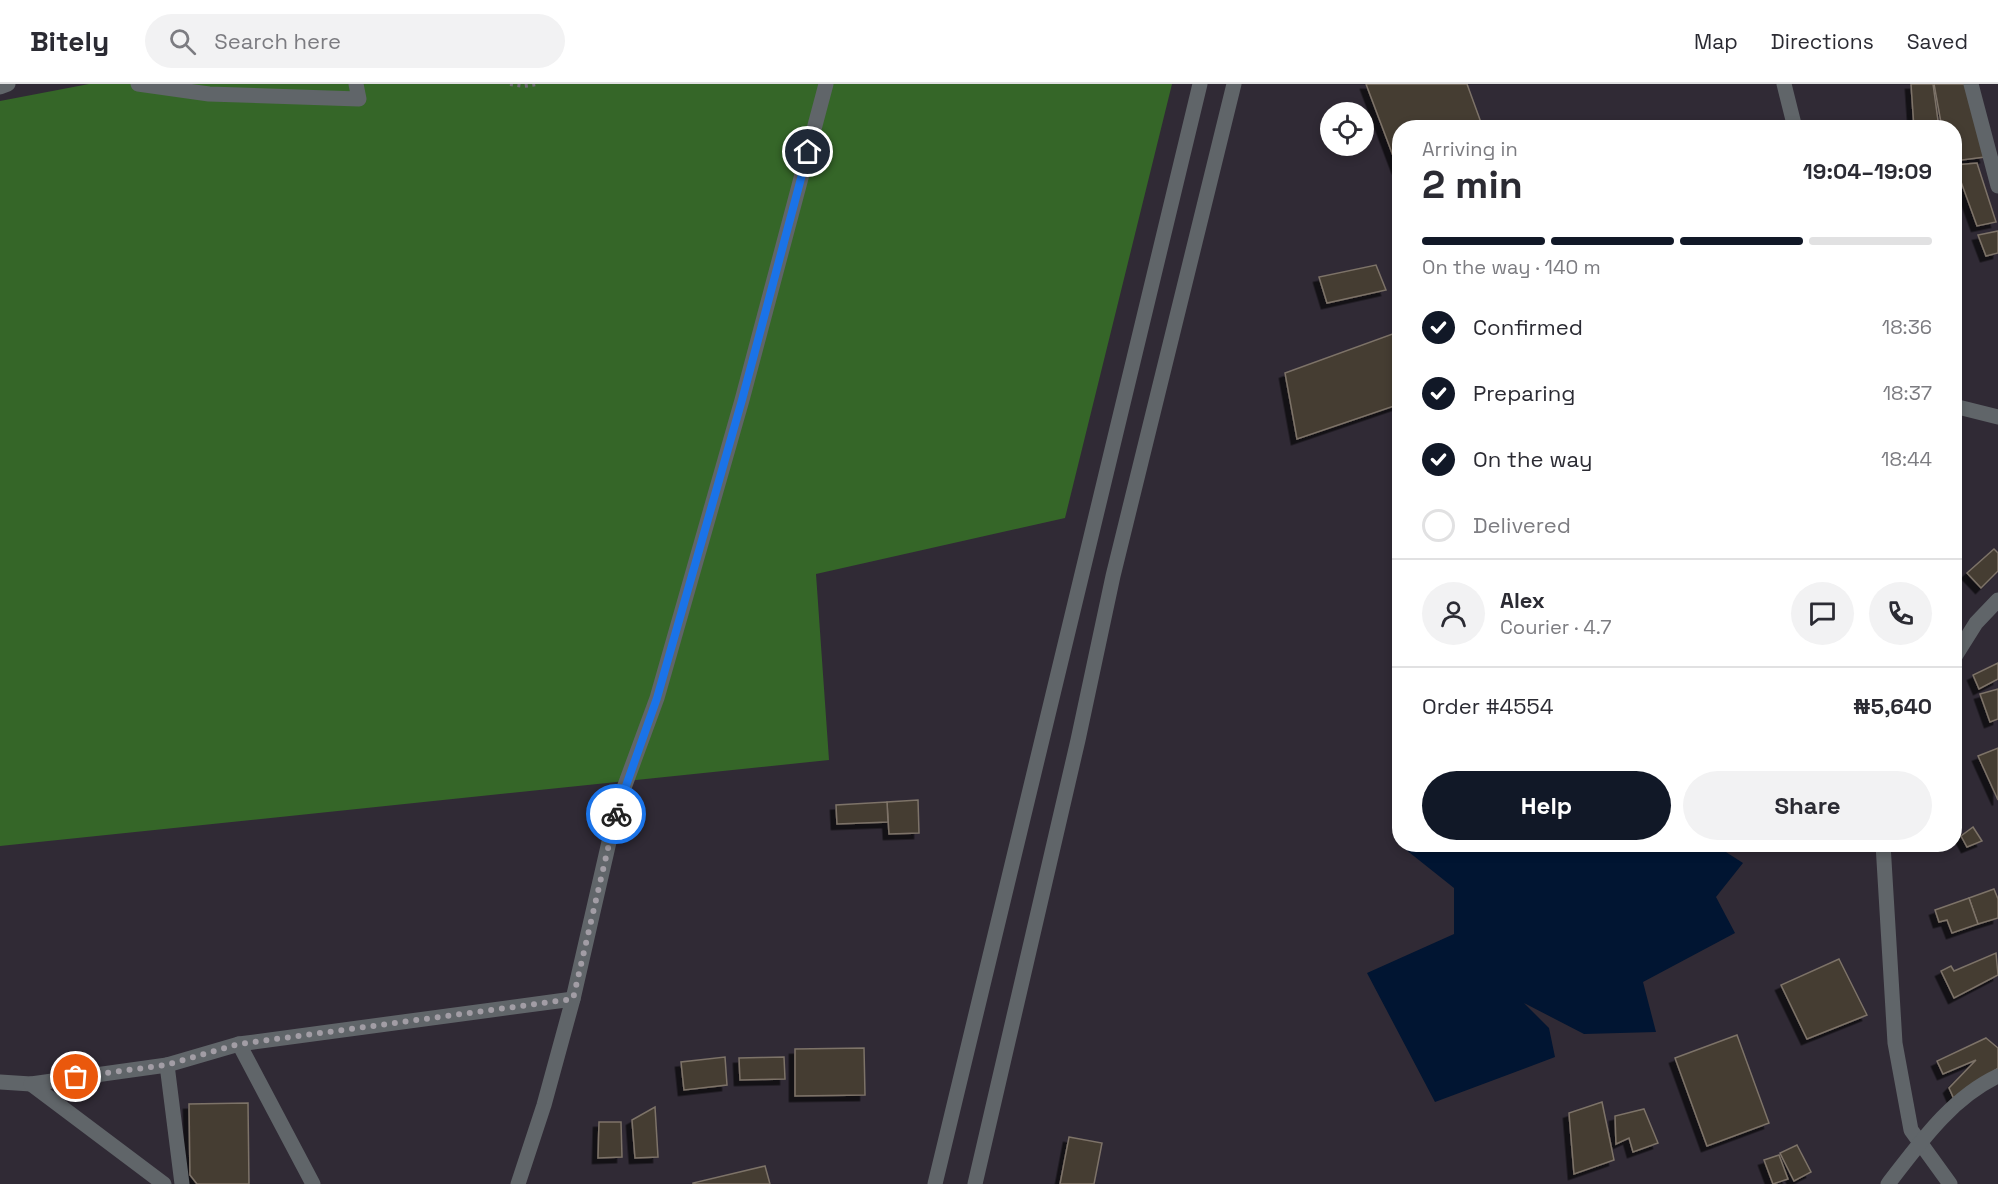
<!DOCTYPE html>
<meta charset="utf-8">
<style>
body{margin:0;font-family:"Space Grotesk",sans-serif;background:#f2f2f3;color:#2b2b33;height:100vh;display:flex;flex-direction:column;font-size:22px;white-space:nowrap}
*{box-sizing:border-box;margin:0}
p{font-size:20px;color:#7c7c81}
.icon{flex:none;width:33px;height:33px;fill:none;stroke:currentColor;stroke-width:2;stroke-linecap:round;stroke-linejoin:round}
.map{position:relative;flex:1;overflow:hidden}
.drawer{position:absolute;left:1392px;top:36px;width:570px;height:732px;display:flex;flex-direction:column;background:#fff;border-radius:24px;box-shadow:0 3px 9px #0003}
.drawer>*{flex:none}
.buttons{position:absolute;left:1320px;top:18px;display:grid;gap:12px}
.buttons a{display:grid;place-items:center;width:54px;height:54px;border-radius:50%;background:#fff;box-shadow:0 3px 9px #0003;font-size:30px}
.pin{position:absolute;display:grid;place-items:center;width:51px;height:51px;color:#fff;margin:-26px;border:3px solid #fff;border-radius:50%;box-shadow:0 2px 6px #0007}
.courier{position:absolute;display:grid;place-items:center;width:60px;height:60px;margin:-30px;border:4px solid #1a73e8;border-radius:50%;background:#fff;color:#222;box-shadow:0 2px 8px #0007}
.headline em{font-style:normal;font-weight:700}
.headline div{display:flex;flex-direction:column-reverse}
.headline{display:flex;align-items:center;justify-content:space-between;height:102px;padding:0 30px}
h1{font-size:39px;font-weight:700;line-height:45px}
.bar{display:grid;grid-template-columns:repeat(4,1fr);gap:9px 6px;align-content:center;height:72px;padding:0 30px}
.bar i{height:8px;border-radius:4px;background:#e1e1e2}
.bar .active{background:#111827}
.bar p{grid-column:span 4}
.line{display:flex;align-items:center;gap:15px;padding:0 30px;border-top:2px solid #e1e1e2}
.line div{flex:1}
.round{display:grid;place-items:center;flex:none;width:63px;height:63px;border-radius:32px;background:#f2f2f3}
ol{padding:0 30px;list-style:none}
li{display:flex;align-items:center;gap:18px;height:66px}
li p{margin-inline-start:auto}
li .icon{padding:6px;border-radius:50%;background:#111827;color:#fff;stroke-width:4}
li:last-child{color:#7c7c81}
li i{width:33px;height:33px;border:3px solid #e1e1e2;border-radius:50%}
.action{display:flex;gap:12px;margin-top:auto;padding:12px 30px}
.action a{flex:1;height:69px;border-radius:36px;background:#111827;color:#fff;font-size:24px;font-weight:700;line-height:69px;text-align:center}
.action a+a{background:#f2f2f3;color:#2b2b33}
header{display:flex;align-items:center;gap:36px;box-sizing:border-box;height:84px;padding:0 30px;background:#fff;border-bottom:2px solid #e1e1e2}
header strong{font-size:28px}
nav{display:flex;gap:33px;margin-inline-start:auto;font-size:21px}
.search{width:420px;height:54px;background:#f2f2f3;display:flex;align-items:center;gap:15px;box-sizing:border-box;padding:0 21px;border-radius:33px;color:#7c7c81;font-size:22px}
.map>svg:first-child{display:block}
</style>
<header>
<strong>Bitely</strong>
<div class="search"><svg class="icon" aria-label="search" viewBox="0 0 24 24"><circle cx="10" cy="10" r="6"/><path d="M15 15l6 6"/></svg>Search here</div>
<nav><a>Map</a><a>Directions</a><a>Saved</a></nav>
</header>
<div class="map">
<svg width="1998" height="1100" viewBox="0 0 1998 1100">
<defs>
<filter id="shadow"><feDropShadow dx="-5.5" dy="5.5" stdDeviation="0" flood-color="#0009"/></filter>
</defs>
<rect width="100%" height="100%" fill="#302a35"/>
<!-- forest -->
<path fill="#356628" d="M89,0H1172L1065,434L816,490L829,676L0,762V17Z"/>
<!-- water -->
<path fill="#011532" d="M1400,761H1715L1743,779L1716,813L1735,849L1643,898L1656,948L1584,950L1524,919L1549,944L1555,973L1435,1018L1367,889L1454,850V804Z"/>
<!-- building -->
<g fill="#453c32" stroke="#7d7368" stroke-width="1.5" filter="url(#shadow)">
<path d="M1366,0H1467L1483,44H1400L1398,85Z"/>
<path d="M1911,0H1933L1939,44H1914Z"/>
<path d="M1934,0H1965L1985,73L1954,77V44H1942Z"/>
<path d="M1977,79L1996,138L1977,142L1955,81Z"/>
<path d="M1998,147V169L1986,172L1978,151Z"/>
<path d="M1376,181L1386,206L1327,219L1319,193Z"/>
<path d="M1398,248L1400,320L1297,355L1285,289Z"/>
<path d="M1994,465L1998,469V487L1981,504L1967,489Z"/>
<path d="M1998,579V595L1979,605L1973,591Z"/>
<path d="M1998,605V635L1990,638L1980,610Z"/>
<path d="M1998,664V716L1978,672Z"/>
<path d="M918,716L919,749L889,750L887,718Z"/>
<path d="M887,718L888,738L837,740L836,721Z"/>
<path d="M1973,743L1982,757L1967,763L1961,752Z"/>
<path d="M1994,805L1998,815V834L1978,840L1969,814Z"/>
<path d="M1969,814L1978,840L1952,849L1947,836L1939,838L1935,826Z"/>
<path d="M1996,869L1998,891L1954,914L1941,887L1951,882L1954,887Z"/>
<path d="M1839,875L1867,931L1807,955L1781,901Z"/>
<path d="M1737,951L1769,1039L1707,1062L1675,974Z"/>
<path d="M1986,954L1998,964V984L1954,1015L1949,1004L1976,976L1943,990L1937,977Z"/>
<path d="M864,964L865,1011L795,1012V965Z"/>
<path d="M725,973L727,1001L684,1006L681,978Z"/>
<path d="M784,973L785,995L740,996L739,974Z"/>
<path d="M1602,1018L1614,1076L1574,1090L1569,1029Z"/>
<path d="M248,1019L249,1100H197L190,1091L189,1020Z"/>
<path d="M655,1023L658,1073L635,1074L632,1036Z"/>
<path d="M1644,1025L1658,1059L1633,1068L1629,1054L1616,1060L1615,1032Z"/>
<path d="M599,1038H621L622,1073L598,1074Z"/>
<path d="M1069,1053L1102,1059L1094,1100H1060Z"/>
<path d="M1797,1061L1811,1088L1794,1097L1780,1069Z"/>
<path d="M1779,1071L1788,1095L1773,1100L1764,1076Z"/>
<path d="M765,1082L770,1100H693V1099Z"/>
</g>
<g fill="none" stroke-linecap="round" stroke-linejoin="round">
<!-- path -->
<path stroke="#6d6871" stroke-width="4" stroke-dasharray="3 4.5" stroke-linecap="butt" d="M510,0L524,2L538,0"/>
<!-- minor -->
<g stroke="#606569" stroke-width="15">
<path d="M138,0L209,10L359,15L356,0"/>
<path d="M1784,0L1795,44"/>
<path d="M1971,0L1998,102"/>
<path d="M0,3L8,0"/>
<path d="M1954,322L1998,333"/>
<path d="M1954,574L1976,539L1998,516"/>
<path d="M1883,760L1895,959L1911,1046L1950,1100"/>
<path d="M0,998L31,1000"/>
<path d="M164,1100L31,1000L167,981"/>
<path d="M182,1100L167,981L239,960"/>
<path d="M313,1100L239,960L573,915"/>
<path d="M518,1100L544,1021L573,915L617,723L657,614L742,316L826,0"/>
<path d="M1888,1100C1919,1060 1951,1014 1998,992"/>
</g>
<!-- tertiary -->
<g stroke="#606569" stroke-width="15">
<path d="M935,1100L1200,0"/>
<path d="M975,1100L1078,656L1113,492L1234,0"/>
</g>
</g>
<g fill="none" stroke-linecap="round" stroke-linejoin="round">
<!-- done -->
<path stroke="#a29da5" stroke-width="6" stroke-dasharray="0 10.8" d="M76,993L166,981L239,960L573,915L616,730"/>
<!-- route -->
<path stroke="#1a73e8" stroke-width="8" d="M616,730L657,614L742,316L808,68"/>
</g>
</svg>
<div class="buttons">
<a><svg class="icon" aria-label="locate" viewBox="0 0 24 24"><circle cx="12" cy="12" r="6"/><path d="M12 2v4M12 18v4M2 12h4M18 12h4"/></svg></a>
</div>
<div class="pin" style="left:76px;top:993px;background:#ea580c"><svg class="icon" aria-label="bag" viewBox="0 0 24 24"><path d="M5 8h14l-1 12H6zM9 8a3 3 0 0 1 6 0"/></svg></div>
<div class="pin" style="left:808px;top:68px;background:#1f2937"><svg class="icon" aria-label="home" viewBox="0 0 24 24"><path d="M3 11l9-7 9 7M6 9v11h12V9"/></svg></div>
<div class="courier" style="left:616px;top:730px"><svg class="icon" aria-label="bike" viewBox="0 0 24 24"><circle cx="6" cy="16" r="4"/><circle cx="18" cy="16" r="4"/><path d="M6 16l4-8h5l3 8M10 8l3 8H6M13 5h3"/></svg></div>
<section class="drawer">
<div class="headline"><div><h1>2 min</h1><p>Arriving in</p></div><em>19:04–19:09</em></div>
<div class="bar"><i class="active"></i><i class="active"></i><i class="active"></i><i></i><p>On the way · 140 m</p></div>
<ol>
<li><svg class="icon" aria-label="check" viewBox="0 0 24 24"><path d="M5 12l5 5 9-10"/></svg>Confirmed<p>18:36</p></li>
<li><svg class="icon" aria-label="check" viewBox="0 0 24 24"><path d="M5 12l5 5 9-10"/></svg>Preparing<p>18:37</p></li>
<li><svg class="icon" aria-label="check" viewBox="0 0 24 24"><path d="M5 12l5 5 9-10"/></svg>On the way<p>18:44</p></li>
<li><i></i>Delivered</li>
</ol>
<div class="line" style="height:108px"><a class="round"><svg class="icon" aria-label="person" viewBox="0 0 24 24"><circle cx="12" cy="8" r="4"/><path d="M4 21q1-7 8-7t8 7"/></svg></a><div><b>Alex</b><p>Courier · 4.7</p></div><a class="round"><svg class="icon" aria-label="chat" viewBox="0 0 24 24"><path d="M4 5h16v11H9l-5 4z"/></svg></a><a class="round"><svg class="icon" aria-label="phone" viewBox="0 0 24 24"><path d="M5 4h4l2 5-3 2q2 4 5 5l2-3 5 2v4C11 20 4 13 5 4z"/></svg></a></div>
<div class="line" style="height:78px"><div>Order #4554</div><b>₦5,640</b></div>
<div class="action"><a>Help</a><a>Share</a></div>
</section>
</div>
